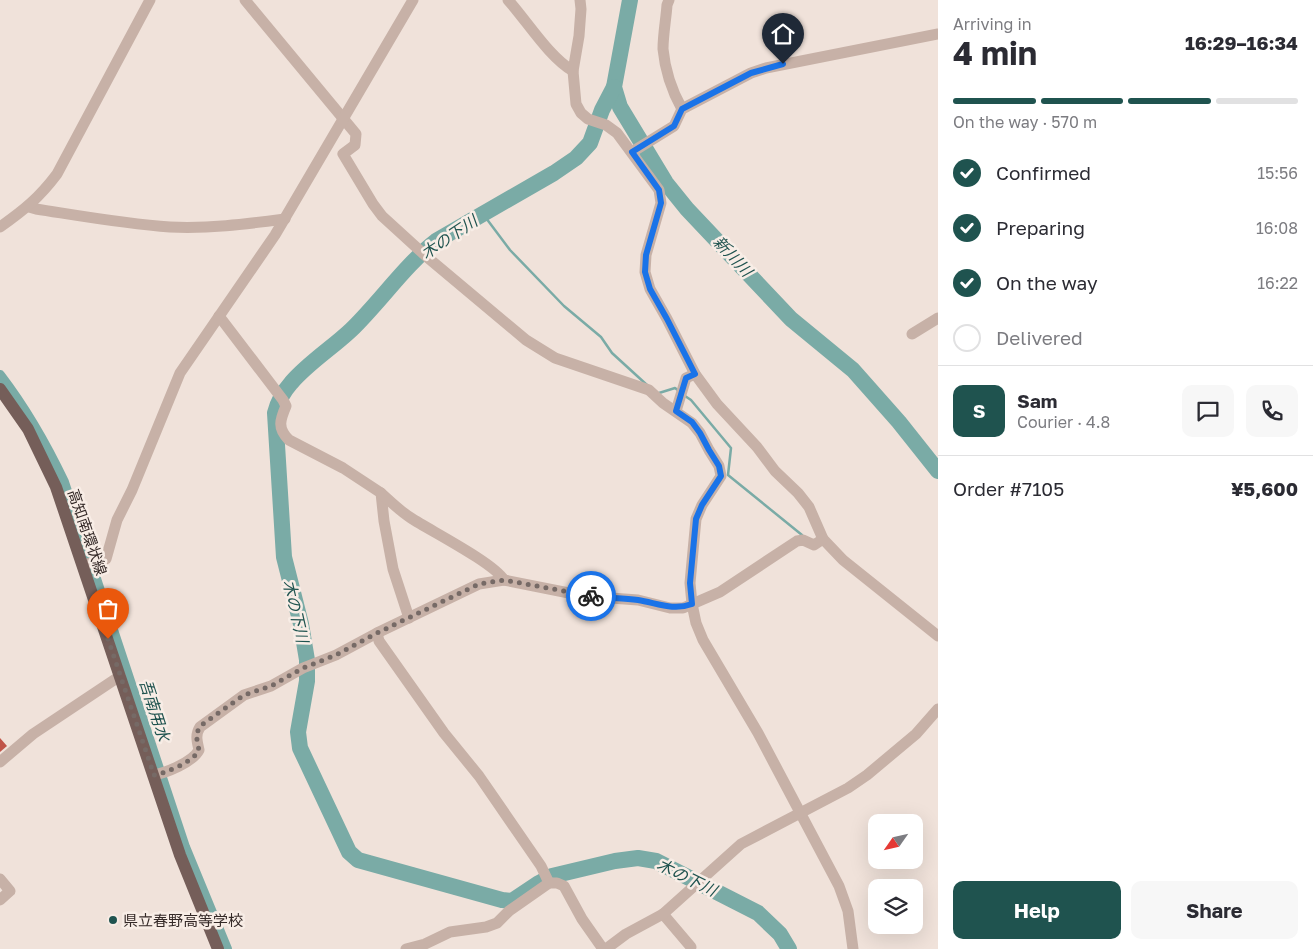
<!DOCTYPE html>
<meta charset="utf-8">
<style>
body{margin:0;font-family:"Golos Text","Noto Sans JP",sans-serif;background:#f7f7f7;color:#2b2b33;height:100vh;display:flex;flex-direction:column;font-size:19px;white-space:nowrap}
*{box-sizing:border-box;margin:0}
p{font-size:16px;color:#7c7c81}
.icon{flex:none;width:28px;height:28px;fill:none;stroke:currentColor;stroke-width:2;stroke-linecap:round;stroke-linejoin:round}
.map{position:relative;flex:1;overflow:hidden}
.side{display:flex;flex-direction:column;background:#fff;width:375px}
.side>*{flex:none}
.needle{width:32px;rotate:236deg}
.fabs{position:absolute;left:868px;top:814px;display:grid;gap:10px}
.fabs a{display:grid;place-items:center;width:55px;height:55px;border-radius:10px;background:#fff;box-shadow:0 5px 20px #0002;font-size:25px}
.pin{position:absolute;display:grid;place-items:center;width:42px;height:42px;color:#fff;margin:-51px -21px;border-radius:50% 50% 50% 0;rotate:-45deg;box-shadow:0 0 5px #0007}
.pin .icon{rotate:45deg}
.courier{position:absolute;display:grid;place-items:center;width:50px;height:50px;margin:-25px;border:4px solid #1a73e8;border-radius:50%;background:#fff;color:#222;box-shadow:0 1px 6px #0007}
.head em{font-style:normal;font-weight:700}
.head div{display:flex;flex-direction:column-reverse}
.head{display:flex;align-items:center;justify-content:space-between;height:85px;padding:0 15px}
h1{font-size:32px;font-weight:700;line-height:38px}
.bar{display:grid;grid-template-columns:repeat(4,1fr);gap:8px 5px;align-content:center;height:60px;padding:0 15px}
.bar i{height:6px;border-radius:4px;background:#e1e1e2}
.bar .selected{background:#1f534f}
.bar p{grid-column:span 4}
.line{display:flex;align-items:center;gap:12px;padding:0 15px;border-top:1px solid #e1e1e2}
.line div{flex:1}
.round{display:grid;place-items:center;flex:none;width:52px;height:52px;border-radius:10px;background:#f7f7f7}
ol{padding:0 15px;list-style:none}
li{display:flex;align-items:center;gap:15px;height:55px}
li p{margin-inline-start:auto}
li .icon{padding:5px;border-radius:50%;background:#1f534f;color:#fff;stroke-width:4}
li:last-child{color:#7c7c81}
li i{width:28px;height:28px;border:2px solid #e1e1e2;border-radius:50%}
.cta{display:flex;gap:10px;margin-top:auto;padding:10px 15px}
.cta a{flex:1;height:58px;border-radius:10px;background:#1f534f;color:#fff;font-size:20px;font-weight:700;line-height:58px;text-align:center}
.cta a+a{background:#f7f7f7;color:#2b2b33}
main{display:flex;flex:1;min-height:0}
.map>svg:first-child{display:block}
</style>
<main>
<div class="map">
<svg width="938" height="949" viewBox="0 0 938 949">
<rect width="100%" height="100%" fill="#f0e2da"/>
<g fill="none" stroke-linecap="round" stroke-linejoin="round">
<!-- stream -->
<g stroke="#7aaba6" stroke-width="2.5">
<path d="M483,214L510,250L564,306L601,337L612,353L647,385"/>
<path d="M659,393L675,388L679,391"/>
<path d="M685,396L691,400L731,448L728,475L802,535"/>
</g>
<!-- canal -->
<path stroke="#7aaba6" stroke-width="10" d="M0,375C26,409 46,444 64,482L185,847L227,949"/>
<!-- river -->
<g stroke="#7aaba6" stroke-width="16">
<path d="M630,0L614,87L620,107L666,183L687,209L791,319L853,370L899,422L938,471"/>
<path d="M614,87L602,110L590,143L576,158L554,173L436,241C405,265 380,302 351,330C332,348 308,363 291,383C283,392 278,401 275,413L284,557L301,624L307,660V681L298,732L300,748L349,852L358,860L502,900L512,901L539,883L552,876L615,861L638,858L656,861L758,913L780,934L789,949"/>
</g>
</g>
<!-- building -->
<path fill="#c05448" d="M0,738L7,746L0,752Z"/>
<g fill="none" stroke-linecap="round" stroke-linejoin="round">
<!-- minor -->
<g stroke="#c7b1a7" stroke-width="11">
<path d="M245,0L356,134L355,145L343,154L373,204L382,216L427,257L526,340L555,358L649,390L663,403L692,423L700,433L709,450L719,466L721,476L702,505L696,519L690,583L692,604L696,623L703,640L758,733L839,886L848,911L853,949"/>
<path d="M508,0C527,21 549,57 573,71"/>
<path d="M580,0L581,9L579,36L573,71L576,104L581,113L588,119L606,125L617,133L659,190L661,203L646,255L645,272L650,289L667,319L695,374L717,404L757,447L775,471L798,493L809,507L823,539L843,560L938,636"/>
<path d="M669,0L667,5C666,19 663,35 663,49C665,70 672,91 682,109"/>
<path d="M632,152L674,126L682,109L751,73L766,68L938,34"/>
<path d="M29,207L36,209C81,216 125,224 170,227C208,229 246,224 285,219"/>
<path d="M0,227C24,210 39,198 57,174L150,0"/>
<path d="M219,316L283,400L286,406C280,420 277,428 289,440L343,468L381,493L384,521L393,569L409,618"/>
<path d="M912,334L938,318"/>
<path d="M676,411L686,378L695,374"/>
<path d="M381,493C390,501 400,511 411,518C431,531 494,563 504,580"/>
<path d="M83,565L106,559L117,520L132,490L180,373L275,235L413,0"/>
<path d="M377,633L379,641L444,733L479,776L541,866L549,883"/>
<path d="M0,762L33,734L120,676"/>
<path d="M153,775C166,773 193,762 199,750C197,741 195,735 200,727L244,695L271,686L303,668L336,655L377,633L479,584L504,580L584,596L638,600L670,608H683L720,592L797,541L803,540L814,545L823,539"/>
<path d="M0,879L10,891L0,900"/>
<path d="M663,914L691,947"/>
<path d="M406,949L425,944L450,932L486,927L497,923L509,911L549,883H557L564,886L582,919L603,949"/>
<path d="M606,949L626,934L663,914L741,844L848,788L867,775L916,734L938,709"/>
</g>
<!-- major -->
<path stroke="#755e59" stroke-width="12" d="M0,389L28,429L56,487L180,855L218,949"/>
</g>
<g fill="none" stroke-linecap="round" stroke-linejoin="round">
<!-- done -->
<path stroke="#766a66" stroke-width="5" stroke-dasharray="0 9" d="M108,639L154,775C166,773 193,762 199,750C197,741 195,735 200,726L244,695L271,686L303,668L336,655L377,633L479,584L504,580L591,596"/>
<!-- route -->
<path stroke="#1a73e8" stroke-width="6" d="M591,596C606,598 622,598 638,600C657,603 673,611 692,604L690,583L696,519L702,505L721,476L719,466L709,450L700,433L692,422L676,411L686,378L695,374L667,319L650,289L645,272L646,255L661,203L659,190L632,152L674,126L682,109L751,73L783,64"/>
</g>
<!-- markers -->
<circle fill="#1f534f" stroke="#f8ede6" stroke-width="2" cx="113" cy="920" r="5"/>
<g text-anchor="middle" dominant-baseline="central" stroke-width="5" stroke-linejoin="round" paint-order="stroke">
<!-- street labels -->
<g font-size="15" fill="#342927" stroke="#f8ede6">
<text transform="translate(88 532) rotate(71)">高知南環状線</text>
</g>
<!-- poi labels -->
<g font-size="15" fill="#342927" stroke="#f8ede6" text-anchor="start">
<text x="123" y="920">県立春野高等学校</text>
</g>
<!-- water labels -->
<g font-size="16" font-style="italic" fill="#1f534f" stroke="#f8ede6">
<text transform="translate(449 237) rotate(-34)">木の下川</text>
<text transform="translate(733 256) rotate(47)">新川川</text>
<text transform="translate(296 611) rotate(77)">木の下川</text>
<text transform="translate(155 710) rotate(72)">吾南用水</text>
<text transform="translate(687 877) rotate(26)">木の下川</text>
</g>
</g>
</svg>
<div class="fabs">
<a><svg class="needle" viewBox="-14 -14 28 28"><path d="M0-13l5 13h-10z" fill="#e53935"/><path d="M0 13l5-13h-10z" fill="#7c7c81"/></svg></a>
<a><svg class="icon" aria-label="layers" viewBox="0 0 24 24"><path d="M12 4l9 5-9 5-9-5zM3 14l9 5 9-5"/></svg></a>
</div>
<div class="pin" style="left:108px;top:639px;background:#ea580c"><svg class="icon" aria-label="bag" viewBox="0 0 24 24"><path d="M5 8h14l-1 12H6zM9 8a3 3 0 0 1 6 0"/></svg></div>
<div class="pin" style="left:783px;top:64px;background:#1f2937"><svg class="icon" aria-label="home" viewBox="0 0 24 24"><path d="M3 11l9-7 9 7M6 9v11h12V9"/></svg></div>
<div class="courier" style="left:591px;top:596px"><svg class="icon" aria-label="bike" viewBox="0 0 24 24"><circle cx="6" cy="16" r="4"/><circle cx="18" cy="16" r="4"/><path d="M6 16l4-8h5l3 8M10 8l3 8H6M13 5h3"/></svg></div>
</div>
<section class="side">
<div class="head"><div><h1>4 min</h1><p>Arriving in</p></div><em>16:29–16:34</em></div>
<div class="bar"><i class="selected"></i><i class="selected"></i><i class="selected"></i><i></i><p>On the way · 570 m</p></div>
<ol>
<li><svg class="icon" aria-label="check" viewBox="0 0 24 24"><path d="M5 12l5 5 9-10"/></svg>Confirmed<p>15:56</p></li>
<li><svg class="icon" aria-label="check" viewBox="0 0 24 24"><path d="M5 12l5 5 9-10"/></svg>Preparing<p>16:08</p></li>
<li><svg class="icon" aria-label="check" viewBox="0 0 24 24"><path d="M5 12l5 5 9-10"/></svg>On the way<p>16:22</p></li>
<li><i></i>Delivered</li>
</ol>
<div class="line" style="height:90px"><b class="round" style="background:#1f534f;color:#fff">S</b><div><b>Sam</b><p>Courier · 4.8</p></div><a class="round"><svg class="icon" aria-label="chat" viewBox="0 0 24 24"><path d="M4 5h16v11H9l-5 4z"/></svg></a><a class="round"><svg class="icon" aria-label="phone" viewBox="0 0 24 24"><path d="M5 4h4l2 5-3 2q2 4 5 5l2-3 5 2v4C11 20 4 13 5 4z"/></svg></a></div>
<div class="line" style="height:65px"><div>Order #7105</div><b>¥5,600</b></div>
<div class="cta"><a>Help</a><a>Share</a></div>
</section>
</main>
